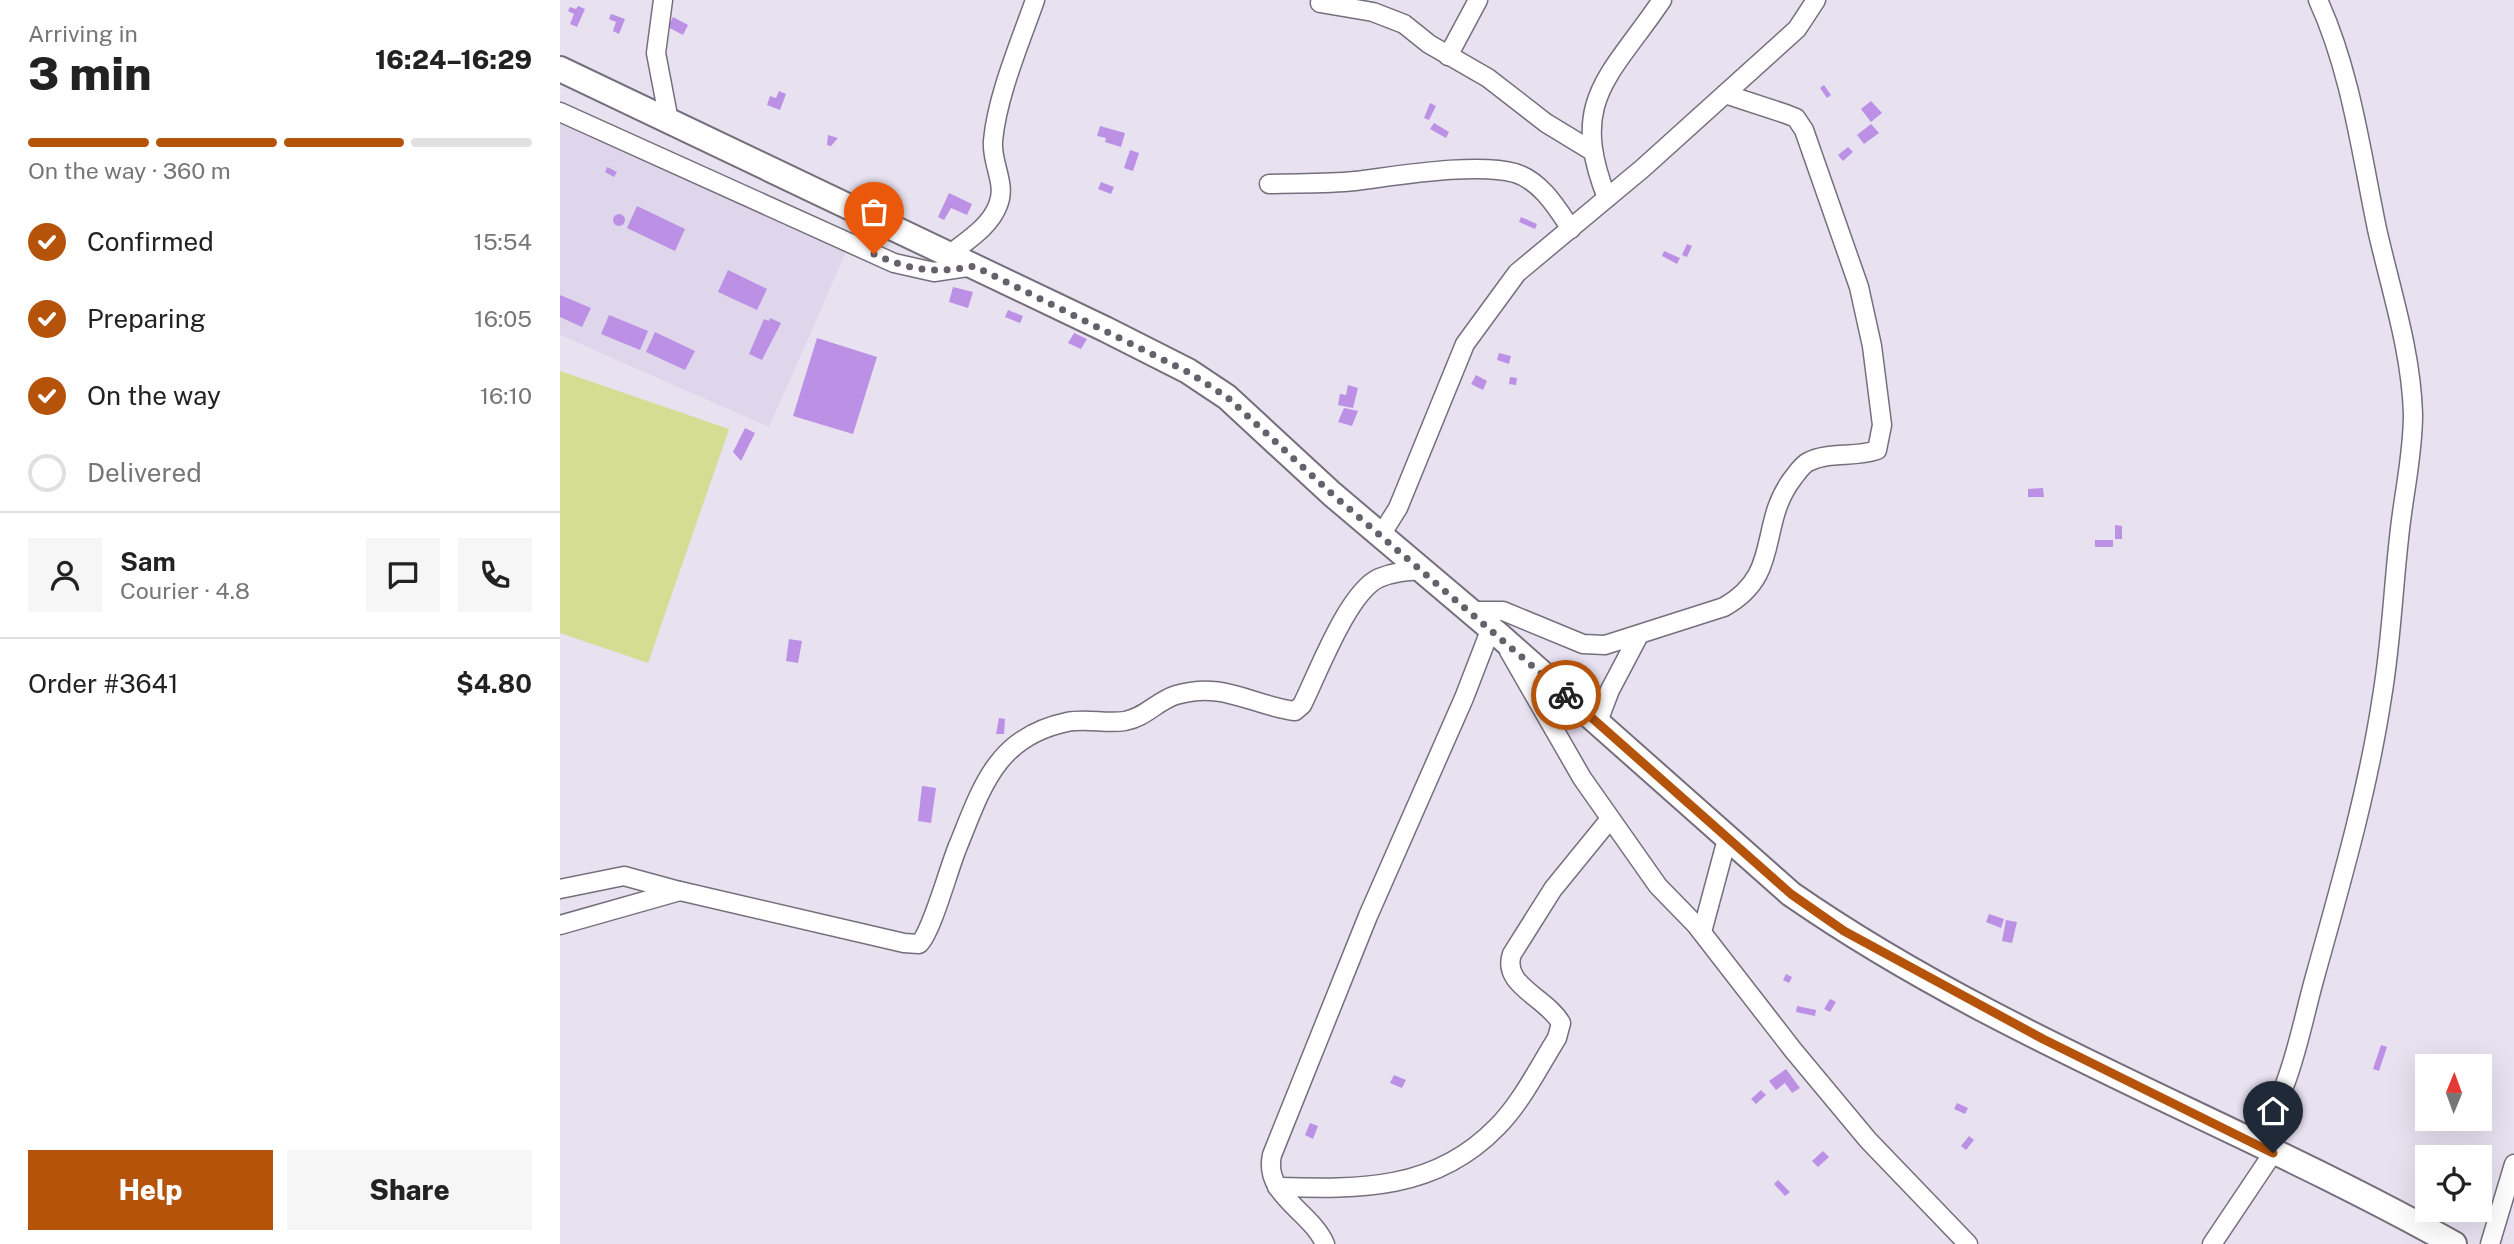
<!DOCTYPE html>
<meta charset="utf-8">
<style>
body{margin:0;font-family:"Public Sans",sans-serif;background:#f6f6f6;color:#222;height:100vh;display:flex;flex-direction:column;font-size:26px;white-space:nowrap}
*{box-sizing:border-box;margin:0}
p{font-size:23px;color:#767676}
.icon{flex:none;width:38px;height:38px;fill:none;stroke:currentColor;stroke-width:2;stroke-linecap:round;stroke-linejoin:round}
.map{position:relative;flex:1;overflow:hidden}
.side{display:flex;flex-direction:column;background:#fff;width:560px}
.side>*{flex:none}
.needle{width:46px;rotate:1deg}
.fabs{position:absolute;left:1855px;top:1054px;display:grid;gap:14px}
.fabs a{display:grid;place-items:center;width:77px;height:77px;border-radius:0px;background:#fff;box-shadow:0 7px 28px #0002;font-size:35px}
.pin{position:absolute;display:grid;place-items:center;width:60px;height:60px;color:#fff;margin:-72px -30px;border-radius:50% 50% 50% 0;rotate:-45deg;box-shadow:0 0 7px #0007}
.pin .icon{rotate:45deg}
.courier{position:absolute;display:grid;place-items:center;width:70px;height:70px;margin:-35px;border:5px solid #b45309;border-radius:50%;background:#fff;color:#222;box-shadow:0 2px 9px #0007}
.headline em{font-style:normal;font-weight:800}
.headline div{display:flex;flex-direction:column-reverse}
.headline{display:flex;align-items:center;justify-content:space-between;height:119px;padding:0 28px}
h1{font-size:46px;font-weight:800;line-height:52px}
.bar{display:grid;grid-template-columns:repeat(4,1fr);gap:10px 7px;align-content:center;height:84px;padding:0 28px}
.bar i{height:9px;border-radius:5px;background:#e0e0e0}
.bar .on{background:#b45309}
.bar p{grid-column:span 4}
.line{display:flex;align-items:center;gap:18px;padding:0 28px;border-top:2px solid #e0e0e0}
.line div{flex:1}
.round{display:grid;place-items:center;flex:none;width:74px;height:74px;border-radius:0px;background:#f6f6f6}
ol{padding:0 28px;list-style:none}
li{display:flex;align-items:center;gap:21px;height:77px}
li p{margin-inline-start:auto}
li .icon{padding:7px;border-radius:50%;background:#b45309;color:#fff;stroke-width:4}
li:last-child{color:#767676}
li i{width:38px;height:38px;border:4px solid #e0e0e0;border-radius:50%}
.button{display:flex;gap:14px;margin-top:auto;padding:14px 28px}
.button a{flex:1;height:80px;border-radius:0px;background:#b45309;color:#fff;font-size:28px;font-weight:800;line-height:80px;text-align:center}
.button a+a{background:#f6f6f6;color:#222}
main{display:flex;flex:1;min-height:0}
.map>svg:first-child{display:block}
</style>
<main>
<section class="side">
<div class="headline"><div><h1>3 min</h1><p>Arriving in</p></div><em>16:24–16:29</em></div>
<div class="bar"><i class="on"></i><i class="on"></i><i class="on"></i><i></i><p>On the way · 360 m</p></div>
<ol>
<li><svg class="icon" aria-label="check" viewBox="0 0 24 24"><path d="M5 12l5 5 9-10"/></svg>Confirmed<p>15:54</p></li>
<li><svg class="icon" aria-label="check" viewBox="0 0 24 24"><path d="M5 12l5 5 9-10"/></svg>Preparing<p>16:05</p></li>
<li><svg class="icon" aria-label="check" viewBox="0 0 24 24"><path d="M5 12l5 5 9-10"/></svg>On the way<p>16:10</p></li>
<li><i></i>Delivered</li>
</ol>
<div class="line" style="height:126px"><a class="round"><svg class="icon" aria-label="person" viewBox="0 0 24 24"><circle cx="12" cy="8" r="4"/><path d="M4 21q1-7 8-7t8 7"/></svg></a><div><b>Sam</b><p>Courier · 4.8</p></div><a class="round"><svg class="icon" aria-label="chat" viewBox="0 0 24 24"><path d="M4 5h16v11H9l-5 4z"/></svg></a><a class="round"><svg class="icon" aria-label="phone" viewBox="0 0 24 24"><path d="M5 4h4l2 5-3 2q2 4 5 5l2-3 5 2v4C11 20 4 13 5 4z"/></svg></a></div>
<div class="line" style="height:91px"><div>Order #3641</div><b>$4.80</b></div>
<div class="button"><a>Help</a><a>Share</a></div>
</section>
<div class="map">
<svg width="1954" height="1244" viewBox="0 0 1954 1244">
<rect width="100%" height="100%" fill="#e8e1f0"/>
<!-- built -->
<path fill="#e0d6ec" d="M0,124L287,250L209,427L0,335Z"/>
<!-- green -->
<path fill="#d3de93" d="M0,371L169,429L88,663L0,633Z"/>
<!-- building -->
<g fill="#bb90e5">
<path d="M18,6L25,9L17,27L10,24L14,14L8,11L10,7L16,9Z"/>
<path d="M51,14L65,19L59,34L53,31L56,22L49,19Z"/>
<path d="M113,17L128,25L123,35L108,27Z"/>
<path d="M1264,85L1271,95L1267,98L1260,88Z"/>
<path d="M219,91L226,94L220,110L207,105L210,96L216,98Z"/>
<path d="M1311,101L1322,113L1311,122L1301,109Z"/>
<path d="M870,103L876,106L869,120L864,118Z"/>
<path d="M874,123L889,132L886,138L870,129Z"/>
<path d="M1311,124L1319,133L1304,144L1297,135Z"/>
<path d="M540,126L565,133L561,147L545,142L546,138L537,136Z"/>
<path d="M268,135L278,138L271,146L267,145Z"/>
<path d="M1288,147L1293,152L1283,161L1278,155Z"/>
<path d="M570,150L579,153L573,171L564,168Z"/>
<path d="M47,167L57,172L54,177L45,172Z"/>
<path d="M541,182L554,187L551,194L538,189Z"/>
<path d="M389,193L412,204L407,215L391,208L384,220L378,217Z"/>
<path d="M77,206L125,229L115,251L67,228Z"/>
<circle cx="59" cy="220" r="6"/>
<path d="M961,217L977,224L975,229L959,222Z"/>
<path d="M1127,244L1132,246L1127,257L1122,255Z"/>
<path d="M1104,251L1120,258L1117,264L1102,256Z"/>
<path d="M168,270L207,289L197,310L158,292Z"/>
<path d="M393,287L413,292L408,308L389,302Z"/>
<path d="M0,295L31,308L22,327L0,317Z"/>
<path d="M448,310L463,316L460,323L445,317Z"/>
<path d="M49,315L88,331L80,350L41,334Z"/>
<path d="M210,318L221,323L202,360L189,354L204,319L209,321Z"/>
<path d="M95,332L135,351L125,370L86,352Z"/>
<path d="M514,333L527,339L521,349L508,343Z"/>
<path d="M257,338L317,357L293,434L233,416Z"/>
<path d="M939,353L951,356L949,364L937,360Z"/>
<path d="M916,375L927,381L923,390L911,384Z"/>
<path d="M950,377L957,378L956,385L949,384Z"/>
<path d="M788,385L798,388L793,408L778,405L780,394L786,395Z"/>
<path d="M784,408L798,411L792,426L778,422Z"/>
<path d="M185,428L195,433L181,461L173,452Z"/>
<path d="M1483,488L1484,497H1468V489Z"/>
<path d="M1555,525L1562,526V539H1555Z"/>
<rect x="1535" y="540" width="18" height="7"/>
<path d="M229,639L242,641L238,663L226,661Z"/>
<path d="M439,718L445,719L444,734H436Z"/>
<path d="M362,786L376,788L371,823L358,821Z"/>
<path d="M1429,914L1444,919L1441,928L1426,922Z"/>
<path d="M1446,920L1457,922L1452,943L1442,941Z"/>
<path d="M1226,974L1232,977L1229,983L1223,980Z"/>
<path d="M1270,999L1276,1002L1270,1012L1264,1009Z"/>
<path d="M1237,1006L1256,1010L1255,1016L1236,1012Z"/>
<path d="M1821,1045L1827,1047L1819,1071L1813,1069Z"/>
<path d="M1226,1069L1240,1088L1232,1093L1225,1083L1216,1090L1209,1081Z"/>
<path d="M834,1075L846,1080L842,1088L830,1083Z"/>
<path d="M1201,1090L1206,1095L1196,1104L1191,1099Z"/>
<path d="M1397,1103L1408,1108L1405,1114L1394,1109Z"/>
<path d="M750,1123L758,1126L753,1139L745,1135Z"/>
<path d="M1409,1136L1414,1140L1406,1150L1401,1146Z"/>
<path d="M1872,1145L1888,1150L1886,1157L1869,1154Z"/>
<path d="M1263,1151L1269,1157L1258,1167L1252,1161Z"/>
<path d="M1218,1180L1230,1192L1225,1196L1214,1184Z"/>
</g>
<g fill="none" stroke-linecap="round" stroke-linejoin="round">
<!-- minor casing -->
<g stroke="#756e7c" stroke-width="21">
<g id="minor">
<path d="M103,0L96,53L109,121"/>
<path d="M760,3L813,12L844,24L869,44L928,78L986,123L1032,151"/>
<path d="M888,56L918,0"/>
<path d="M0,112L334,263L374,272L414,266"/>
<path d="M709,184C737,183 766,184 795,181C836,176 916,162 955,173C981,181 997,208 1011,229"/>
<path d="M1047,198C1008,100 1050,77 1102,0"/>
<path d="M389,255C406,241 430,227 438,205C447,184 431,163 433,141C437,96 460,43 475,0"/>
<path d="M821,535L838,508L905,344L957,273L1083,168L1237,29L1256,0"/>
<path d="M910,611H943L1023,644L1045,645L1164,607C1223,574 1197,525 1233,478C1237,473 1242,465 1248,462C1269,451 1295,458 1317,450L1322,425L1312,346L1299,287L1244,130L1236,118L1226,114L1165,94"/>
<path d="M949,651L1022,778L1098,886L1136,925L1233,1050L1308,1140L1408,1244"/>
<path d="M1037,724L1050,690L1079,635"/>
<path d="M0,889L64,876L119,891"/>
<path d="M0,925L120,891L344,943L359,944C372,932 389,867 398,846C422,787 436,737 507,722C526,718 546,724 565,721C586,717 597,701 616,695C664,681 690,705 735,711L742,705C758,673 788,592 819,578C833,572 847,571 862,570"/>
<path d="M1142,932L1167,839"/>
<path d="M1691,1143C1732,1095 1739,1032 1756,973C1781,883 1808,790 1822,697C1831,644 1833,591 1839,538C1843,496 1853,457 1853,414C1851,350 1831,291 1817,229C1801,152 1791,72 1758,0"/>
<path d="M717,1187C800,1189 875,1191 937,1127C961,1103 979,1067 997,1038L1001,1023C986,997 941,985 952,954L993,889L1050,819"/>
<path d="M765,1244C751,1211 703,1195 712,1155L808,916L904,698L931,628"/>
<path d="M1652,1244L1713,1153"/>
<path d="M1930,1244L1954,1164"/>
</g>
</g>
<!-- secondary casing -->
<g stroke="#756e7c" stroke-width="28">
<path id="secondary" d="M0,69L545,329L628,371L667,397L772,494L941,637L1231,894C1437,1037 1676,1122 1894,1244"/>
</g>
<!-- minor -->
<use href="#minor" stroke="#fff" stroke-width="18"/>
<!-- secondary -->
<use href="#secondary" stroke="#fff" stroke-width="24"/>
</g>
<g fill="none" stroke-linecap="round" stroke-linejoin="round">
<!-- done -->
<path stroke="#656069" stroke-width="7" stroke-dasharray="0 12.6" d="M314,254C348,270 377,274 414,266L628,372L667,397L772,494L1006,695"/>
<!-- route -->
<path stroke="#b45309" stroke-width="9" d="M1006,695L1231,894L1284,931L1483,1039L1713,1153"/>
</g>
</svg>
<div class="fabs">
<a><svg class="needle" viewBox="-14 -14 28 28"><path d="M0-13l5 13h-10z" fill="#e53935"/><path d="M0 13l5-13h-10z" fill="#767676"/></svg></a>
<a><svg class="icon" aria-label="locate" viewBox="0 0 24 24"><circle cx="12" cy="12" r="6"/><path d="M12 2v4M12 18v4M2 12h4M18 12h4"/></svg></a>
</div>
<div class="pin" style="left:314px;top:254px;background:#ea580c"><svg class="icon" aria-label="bag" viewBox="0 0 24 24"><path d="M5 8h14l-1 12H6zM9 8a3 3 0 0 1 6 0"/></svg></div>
<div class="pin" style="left:1713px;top:1153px;background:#1f2937"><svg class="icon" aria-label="home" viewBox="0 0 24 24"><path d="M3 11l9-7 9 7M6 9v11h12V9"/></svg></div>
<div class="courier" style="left:1006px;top:695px"><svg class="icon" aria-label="bike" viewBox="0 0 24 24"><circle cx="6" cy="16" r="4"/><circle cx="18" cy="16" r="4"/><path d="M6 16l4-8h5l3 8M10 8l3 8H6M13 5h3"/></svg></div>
</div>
</main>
